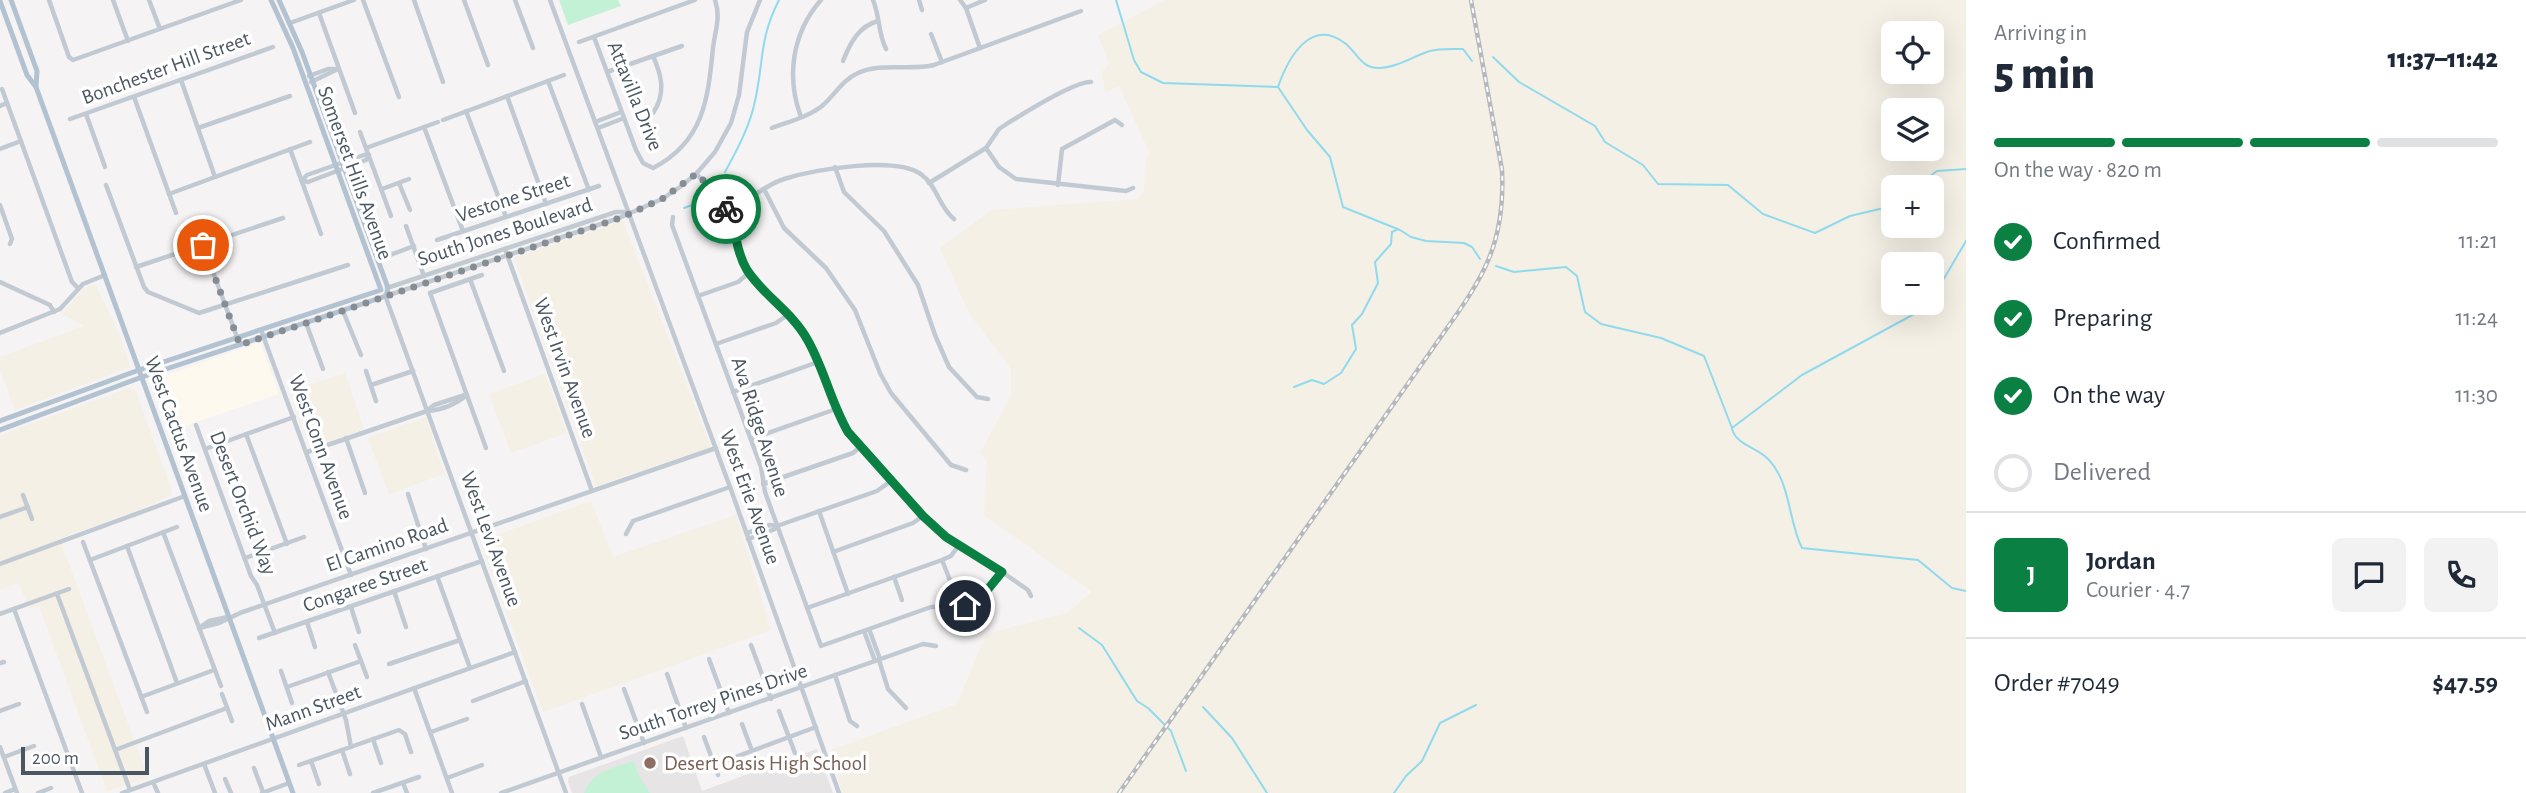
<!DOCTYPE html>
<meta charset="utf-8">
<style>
body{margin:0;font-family:"Alegreya Sans",sans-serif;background:#f2f2f3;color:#1f2937;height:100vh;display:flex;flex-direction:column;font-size:26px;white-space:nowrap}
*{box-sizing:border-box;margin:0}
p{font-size:23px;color:#747a83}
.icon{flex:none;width:38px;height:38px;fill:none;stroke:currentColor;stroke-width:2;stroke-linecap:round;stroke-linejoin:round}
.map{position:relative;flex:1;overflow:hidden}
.panel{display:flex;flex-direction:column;background:#fff;width:560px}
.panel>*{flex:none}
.controls{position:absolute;left:1881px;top:21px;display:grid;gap:14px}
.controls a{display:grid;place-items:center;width:63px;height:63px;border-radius:10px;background:#fff;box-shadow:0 7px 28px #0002;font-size:35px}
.scale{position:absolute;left:21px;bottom:18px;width:128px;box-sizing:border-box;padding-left:7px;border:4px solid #4a5661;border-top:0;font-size:19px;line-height:24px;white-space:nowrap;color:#4a5661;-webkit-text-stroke:5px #fff;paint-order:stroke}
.pin{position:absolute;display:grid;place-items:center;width:60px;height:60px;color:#fff;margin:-30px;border:4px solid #fff;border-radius:50%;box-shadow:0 2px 7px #0007}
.courier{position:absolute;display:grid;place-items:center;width:70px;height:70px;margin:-35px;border:5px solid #0b8043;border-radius:50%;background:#fff;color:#222;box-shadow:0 2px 9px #0007}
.head em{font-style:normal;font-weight:800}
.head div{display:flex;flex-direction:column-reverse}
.head{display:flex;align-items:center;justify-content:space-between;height:119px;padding:0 28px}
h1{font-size:46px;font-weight:800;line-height:52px}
.bar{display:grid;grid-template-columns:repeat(4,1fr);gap:10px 7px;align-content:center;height:84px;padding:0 28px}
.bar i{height:9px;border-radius:5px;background:#e0e1e3}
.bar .active{background:#0b8043}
.bar p{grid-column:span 4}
.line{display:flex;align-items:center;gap:18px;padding:0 28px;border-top:2px solid #e0e1e3}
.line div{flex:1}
.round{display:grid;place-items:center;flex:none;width:74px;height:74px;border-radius:10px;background:#f2f2f3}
ol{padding:0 28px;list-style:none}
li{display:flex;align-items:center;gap:21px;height:77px}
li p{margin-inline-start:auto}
li .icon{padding:7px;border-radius:50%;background:#0b8043;color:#fff;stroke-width:4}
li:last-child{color:#747a83}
li i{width:38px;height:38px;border:4px solid #e0e1e3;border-radius:50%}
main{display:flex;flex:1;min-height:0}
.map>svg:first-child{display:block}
</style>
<main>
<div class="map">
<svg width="1966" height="793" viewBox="0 0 1966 793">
<rect width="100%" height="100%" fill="#f5f3f3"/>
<!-- commercial -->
<path fill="#fdf9ef" d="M260,342L279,394L170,431L153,380Z"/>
<!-- education -->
<path fill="#e6e4e5" d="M683,736L702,791L817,749L833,793H572L568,782L569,777Z"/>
<!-- green -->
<g fill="#c3f1d5">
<path d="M559,0H618L621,6L568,25Z"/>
<path d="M634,761L639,776L650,793H584C592,771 614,768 634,761Z"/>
</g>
<!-- sand -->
<g fill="#f5f0e5" fill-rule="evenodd">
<path d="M1165,0H1966V793H842L831,750L957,704L986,634L1066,613L1092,592L984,515L987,461L980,453L1011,395V369L969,313L940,248L992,210L1137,199L1143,194L1147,156L1150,154L1119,86L1105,93L1102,72L1109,64L1098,35ZM1894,33H1932V72H1894ZM1894,110H1932V149H1894ZM1932,187V226H1894V187ZM1932,264V303H1894V264Z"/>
<path d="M623,221L711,447L596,486L514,258Z"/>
<path d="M95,284L119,333L130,367L15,410L0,370V357L84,326L62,314L83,289Z"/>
<path d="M345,373L364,429L310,448L290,391Z"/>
<path d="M545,374L567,433L511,453L489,394Z"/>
<path d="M129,388L135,389L172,491L170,496L141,509L66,536L62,545L148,778L107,791L39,606L29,608L19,583L0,590V435Z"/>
<path d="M426,417L444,474L389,494L368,438Z"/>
<path d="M591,501L613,557L736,515L771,630L543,712L480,541Z"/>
</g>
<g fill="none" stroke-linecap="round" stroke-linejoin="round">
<!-- stream -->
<g stroke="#90daee" stroke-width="2">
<path d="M1116,0L1134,60L1141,72L1163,83L1278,87L1307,130L1330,157L1343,207L1400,230L1411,237L1426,241L1464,243L1472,247L1480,259"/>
<path d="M1493,57L1519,82L1595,126L1605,142L1643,165L1658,184L1728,185L1763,214L1815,233L1850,216L1888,207L1894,203"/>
<path d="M1278,87C1288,58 1311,16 1346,44C1358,54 1361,68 1379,68C1396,68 1414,56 1430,51C1440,48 1452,49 1463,49L1472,61"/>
<path d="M725,172C737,150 750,126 755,101C764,61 759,39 779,0"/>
<path d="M1915,187L1937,171L1966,169"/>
<path d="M684,208L700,202"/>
<path d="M1496,266L1514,272L1566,267L1577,276L1585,312L1601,324L1661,338L1704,356L1732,428L1802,375L1927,307L1930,303"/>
<path d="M1932,299L1966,241"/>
<path d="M1294,387L1312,380L1324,384L1341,373L1356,349L1352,325L1362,314L1378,283L1375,262L1391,244L1392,232L1398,229"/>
<path d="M1732,429C1737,446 1758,447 1769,460C1791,484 1788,520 1802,548L1918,560L1952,588L1966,591"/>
<path d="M1079,628L1102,645L1137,701L1148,708L1171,731L1186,771"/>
<path d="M1203,707L1232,738L1267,793"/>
<path d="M1394,793L1406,776L1422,761L1440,723L1476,705"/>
</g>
<!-- minor -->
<g stroke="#c1cad2" stroke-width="4.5">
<path d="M49,0L69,57L73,60L241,0"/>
<path d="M113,0L128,41"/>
<path d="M149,0L160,29"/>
<path d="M363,0L399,97"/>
<path d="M414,0L443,82"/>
<path d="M464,0L488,65"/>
<path d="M515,0L533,48"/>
<path d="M550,0L730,487L839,793"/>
<path d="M873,0C880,17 878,33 886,49"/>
<path d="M919,0L922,10"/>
<path d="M960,0L966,8L980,48"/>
<path d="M966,8L985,0"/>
<path d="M319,13L355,113"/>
<path d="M290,23L354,0"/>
<path d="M931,34L942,62"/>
<path d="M594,37L636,150L643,163L653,168C704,142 708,98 713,48C715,31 721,17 715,0"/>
<path d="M579,42L695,0"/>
<path d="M843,61C850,43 859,26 878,21"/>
<path d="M607,72L682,46"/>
<path d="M309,76L328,69H339"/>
<path d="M181,80L215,177"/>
<path d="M548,81L589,190"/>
<path d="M311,82L338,69"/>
<path d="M2,89L72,282L78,288"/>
<path d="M507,96L546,204"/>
<path d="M134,97L176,213"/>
<path d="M0,106L7,103"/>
<path d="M466,111L506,217"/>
<path d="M653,113C666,94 662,76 653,56"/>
<path d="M86,114L105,167"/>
<path d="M801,117C786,77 792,33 821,0"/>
<path d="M70,119L273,47"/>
<path d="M443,120L564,75"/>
<path d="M595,122L621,112"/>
<path d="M424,127L463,231"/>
<path d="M198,128L290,96"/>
<path d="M598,128L624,118"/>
<path d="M772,128C788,122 808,117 822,106C835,95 842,80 858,73C881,62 910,71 934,65L1081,11"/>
<path d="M360,132L391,216"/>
<path d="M366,148L438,122"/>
<path d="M986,148L999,167L1016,179L1126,191L1133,188"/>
<path d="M0,149L21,141"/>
<path d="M290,149L321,234"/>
<path d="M835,167L844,192L884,231L918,285L935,335L949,367L977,397L988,399"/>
<path d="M696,174L729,203"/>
<path d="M301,180L308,182L366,160L369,156"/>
<path d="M302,180L307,175L364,155H369"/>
<path d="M399,183L410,210"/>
<path d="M929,183L986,148L999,129L1008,123C1024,113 1075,81 1091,82"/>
<path d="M106,185L144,287L148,292L199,313L348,265"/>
<path d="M1058,185L1062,149L1115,120L1122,125"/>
<path d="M382,189L409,179"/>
<path d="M764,189L784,228L826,268L855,310L880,373L891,393L951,465L966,470"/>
<path d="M169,194L310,142"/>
<circle cx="735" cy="210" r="9"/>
<path d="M742,204C755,195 768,184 784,179C813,170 896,155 922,175C937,186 939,207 954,219"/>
<path d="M0,205L12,239L10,244"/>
<path d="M673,217L672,225L761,467L765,492L821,646L931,607L965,606L984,594L1002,572"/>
<path d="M733,219C735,233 736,248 742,261C757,291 790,309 807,339C824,368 831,403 848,432L923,516L946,537L1002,572L1028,590L1031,596"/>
<path d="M406,226L424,276"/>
<path d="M437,240L599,186"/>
<path d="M203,245L240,345"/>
<path d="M505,249L592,491"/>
<path d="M390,255L414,246"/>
<path d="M136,267L283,218"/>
<path d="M482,275L430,293L486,448"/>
<path d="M470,279L504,371"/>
<path d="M0,282L50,305L54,312"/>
<path d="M387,288L616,212H629"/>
<path d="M385,295L566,793"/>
<path d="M386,296L619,218L662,199L680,187L696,174L715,152L731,123L739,95L747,32L760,0"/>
<path d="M698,296L738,282L749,273"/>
<path d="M343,311L361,355"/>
<path d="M306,323L323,369"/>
<path d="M261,330L351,575"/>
<path d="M0,333L60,309L83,284L105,275"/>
<path d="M716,344L776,323L789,314"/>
<path d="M366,371L376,401"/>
<path d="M371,385L413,371"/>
<path d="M733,392L818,362"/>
<path d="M428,410L434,405L465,395"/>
<path d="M196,425L251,576L257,585L275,633"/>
<path d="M246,434L287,544"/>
<path d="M346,438L365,493"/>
<path d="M751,439L836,409"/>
<path d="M205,449L294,417"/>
<path d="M307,452L427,411C442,410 456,404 467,395"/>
<path d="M763,484L853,453L861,446"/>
<path d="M408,494L426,549"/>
<path d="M23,495L32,519"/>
<path d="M819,511L848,594"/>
<path d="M0,517L28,507"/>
<path d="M163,532L221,686"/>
<path d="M747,533L770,525L777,526L877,491L891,481"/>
<path d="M626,534L633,521L730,487"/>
<path d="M748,539L775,529L776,526"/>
<path d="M83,542L147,712"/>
<path d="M127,546L177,683"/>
<path d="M833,552L913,523L923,516"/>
<path d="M245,558L304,537"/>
<path d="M90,560L177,527"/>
<path d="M942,560L951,583L958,590"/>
<path d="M0,564L185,496"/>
<path d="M437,576L470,668"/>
<path d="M894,577L902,600"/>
<path d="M394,591L406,627"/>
<path d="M57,594L130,790"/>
<path d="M351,607L359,632"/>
<path d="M807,608L942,560L951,556L959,545"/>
<path d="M14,609L82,793"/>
<path d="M0,614L69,589"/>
<path d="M307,622L315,647"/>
<path d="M199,628L219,623L240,613L716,448"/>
<path d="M199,628L209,621L228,617"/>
<path d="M869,629L880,659"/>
<path d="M864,631L875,661"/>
<path d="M259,638L482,561"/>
<path d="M355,645L367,677"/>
<path d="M751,645L771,699"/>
<path d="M709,659L729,713"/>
<path d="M879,660L888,689L906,708"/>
<path d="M0,663L4,662"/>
<path d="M389,664L460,640"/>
<path d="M281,671L292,703"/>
<path d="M328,672L346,720L351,747"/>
<path d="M667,674L686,728"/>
<path d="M835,675L850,721L857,726"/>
<path d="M287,687L361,661"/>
<path d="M414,688L452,793"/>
<path d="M624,689L644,743"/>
<path d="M222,694L232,721"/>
<path d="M141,697L214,670"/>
<path d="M473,701L526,681"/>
<path d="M582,704L601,757"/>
<path d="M0,711L19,704"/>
<path d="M779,711L795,753"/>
<path d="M742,724L752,751"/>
<path d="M431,732L467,719"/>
<path d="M704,737L718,775"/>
<path d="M373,739L381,763"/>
<path d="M0,747L17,793"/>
<path d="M115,750L227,708"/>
<path d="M342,750L350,774"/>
<path d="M4,757L34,746"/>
<path d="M311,761L319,784"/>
<path d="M204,764L215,793"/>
<path d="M299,765L399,730L405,734L411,752"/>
<path d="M714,765L816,727"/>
<path d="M254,768L263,792"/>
<path d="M447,778L482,765"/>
<path d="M225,779L231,793"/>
<path d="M153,782L158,793"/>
<path d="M403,783L407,793"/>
<path d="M5,793L15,789"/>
<path d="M38,793L51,788"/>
<path d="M122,793L515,652"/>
<path d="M262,793L289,783"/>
<path d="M373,793L419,777"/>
<path d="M501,793L923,644L936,646"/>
</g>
<!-- major -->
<g stroke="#b3c2d1" stroke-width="5">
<path d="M11,0L37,71L36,87"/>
<path d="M0,1L27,75L36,87L293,793"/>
<path d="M0,421L139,370L381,290L293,48L271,0"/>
<path d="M0,430L142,377L386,296L388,288L302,52L279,0"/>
</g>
<!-- rail casing -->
<g stroke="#b5b8bd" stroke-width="4.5">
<path id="rail" d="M1119,793L1431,351C1476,286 1506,254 1502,170L1471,0"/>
</g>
<!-- rail -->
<use href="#rail" stroke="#fff" stroke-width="2" stroke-dasharray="5" stroke-linecap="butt"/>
</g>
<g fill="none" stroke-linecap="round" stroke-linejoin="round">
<!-- done -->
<path stroke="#868d94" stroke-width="7" stroke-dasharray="0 12.6" d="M203,245L240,345L620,218L662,199L696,174L729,203L726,209"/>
<!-- route -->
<path stroke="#0b8043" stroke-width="9" d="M726,209L727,215L733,219C735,237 738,255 747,270C763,295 792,312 807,339C824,368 831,403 848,432L923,516L946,537L1002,572L984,594L965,606"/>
</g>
<!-- markers -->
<circle fill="#8d6e63" stroke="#fff" stroke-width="2.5" cx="650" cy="763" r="7"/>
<g text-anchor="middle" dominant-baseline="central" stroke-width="7" stroke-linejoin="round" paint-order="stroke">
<!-- street labels -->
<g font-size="21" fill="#4a5661" stroke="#fff">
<text transform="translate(166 68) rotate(-20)">Bonchester Hill Street</text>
<text transform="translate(635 96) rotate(68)">Attavilla Drive</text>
<text transform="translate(355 173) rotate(70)">Somerset Hills Avenue</text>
<text transform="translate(513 198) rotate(-18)">Vestone Street</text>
<text transform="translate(505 232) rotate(-18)">South Jones Boulevard</text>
<text transform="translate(565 368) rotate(70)">West Irvin Avenue</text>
<text transform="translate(760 427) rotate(72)">Ava Ridge Avenue</text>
<text transform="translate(179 434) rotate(70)">West Cactus Avenue</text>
<text transform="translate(321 447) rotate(70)">West Conn Avenue</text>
<text transform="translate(750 497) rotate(70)">West Erie Avenue</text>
<text transform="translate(243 503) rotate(69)">Desert Orchid Way</text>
<text transform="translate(491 539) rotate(70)">West Levi Avenue</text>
<text transform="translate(387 545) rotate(-19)">El Camino Road</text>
<text transform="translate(365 585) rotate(-19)">Congaree Street</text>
<text transform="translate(713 702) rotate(-19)">South Torrey Pines Drive</text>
<text transform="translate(313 708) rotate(-20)">Mann Street</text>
</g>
<!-- education labels -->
<g font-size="21" fill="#785e54" stroke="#fff" text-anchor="start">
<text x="664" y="763">Desert Oasis High School</text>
</g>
</g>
</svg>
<div class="controls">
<a><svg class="icon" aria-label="locate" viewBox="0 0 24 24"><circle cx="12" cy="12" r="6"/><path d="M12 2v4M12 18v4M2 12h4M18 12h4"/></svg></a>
<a><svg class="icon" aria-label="layers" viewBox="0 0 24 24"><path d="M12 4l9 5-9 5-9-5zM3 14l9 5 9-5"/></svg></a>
<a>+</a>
<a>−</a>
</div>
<div class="scale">200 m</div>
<div class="pin" style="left:203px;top:245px;background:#ea580c"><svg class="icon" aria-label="bag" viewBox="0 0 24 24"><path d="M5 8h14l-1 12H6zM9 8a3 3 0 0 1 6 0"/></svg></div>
<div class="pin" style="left:965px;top:606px;background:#1f2937"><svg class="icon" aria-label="home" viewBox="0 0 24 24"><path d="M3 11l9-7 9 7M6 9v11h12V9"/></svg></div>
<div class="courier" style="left:726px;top:209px"><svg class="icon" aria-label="bike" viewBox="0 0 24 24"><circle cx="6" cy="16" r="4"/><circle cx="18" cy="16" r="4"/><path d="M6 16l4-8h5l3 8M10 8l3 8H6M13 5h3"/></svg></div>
</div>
<section class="panel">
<div class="head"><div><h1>5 min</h1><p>Arriving in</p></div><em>11:37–11:42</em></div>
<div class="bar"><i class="active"></i><i class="active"></i><i class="active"></i><i></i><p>On the way · 820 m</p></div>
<ol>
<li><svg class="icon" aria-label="check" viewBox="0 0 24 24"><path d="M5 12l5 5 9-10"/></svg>Confirmed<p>11:21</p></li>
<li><svg class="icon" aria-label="check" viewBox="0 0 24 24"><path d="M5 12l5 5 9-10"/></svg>Preparing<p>11:24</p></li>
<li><svg class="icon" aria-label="check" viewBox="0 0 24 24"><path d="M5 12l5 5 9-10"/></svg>On the way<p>11:30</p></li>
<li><i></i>Delivered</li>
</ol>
<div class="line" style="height:126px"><b class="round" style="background:#0b8043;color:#fff">J</b><div><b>Jordan</b><p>Courier · 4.7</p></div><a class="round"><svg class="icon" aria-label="chat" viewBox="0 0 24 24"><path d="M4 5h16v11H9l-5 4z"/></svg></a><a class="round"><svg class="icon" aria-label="phone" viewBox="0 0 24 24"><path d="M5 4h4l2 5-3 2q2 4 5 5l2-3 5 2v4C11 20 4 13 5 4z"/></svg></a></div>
<div class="line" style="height:91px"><div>Order #7049</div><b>$47.59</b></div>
</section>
</main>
